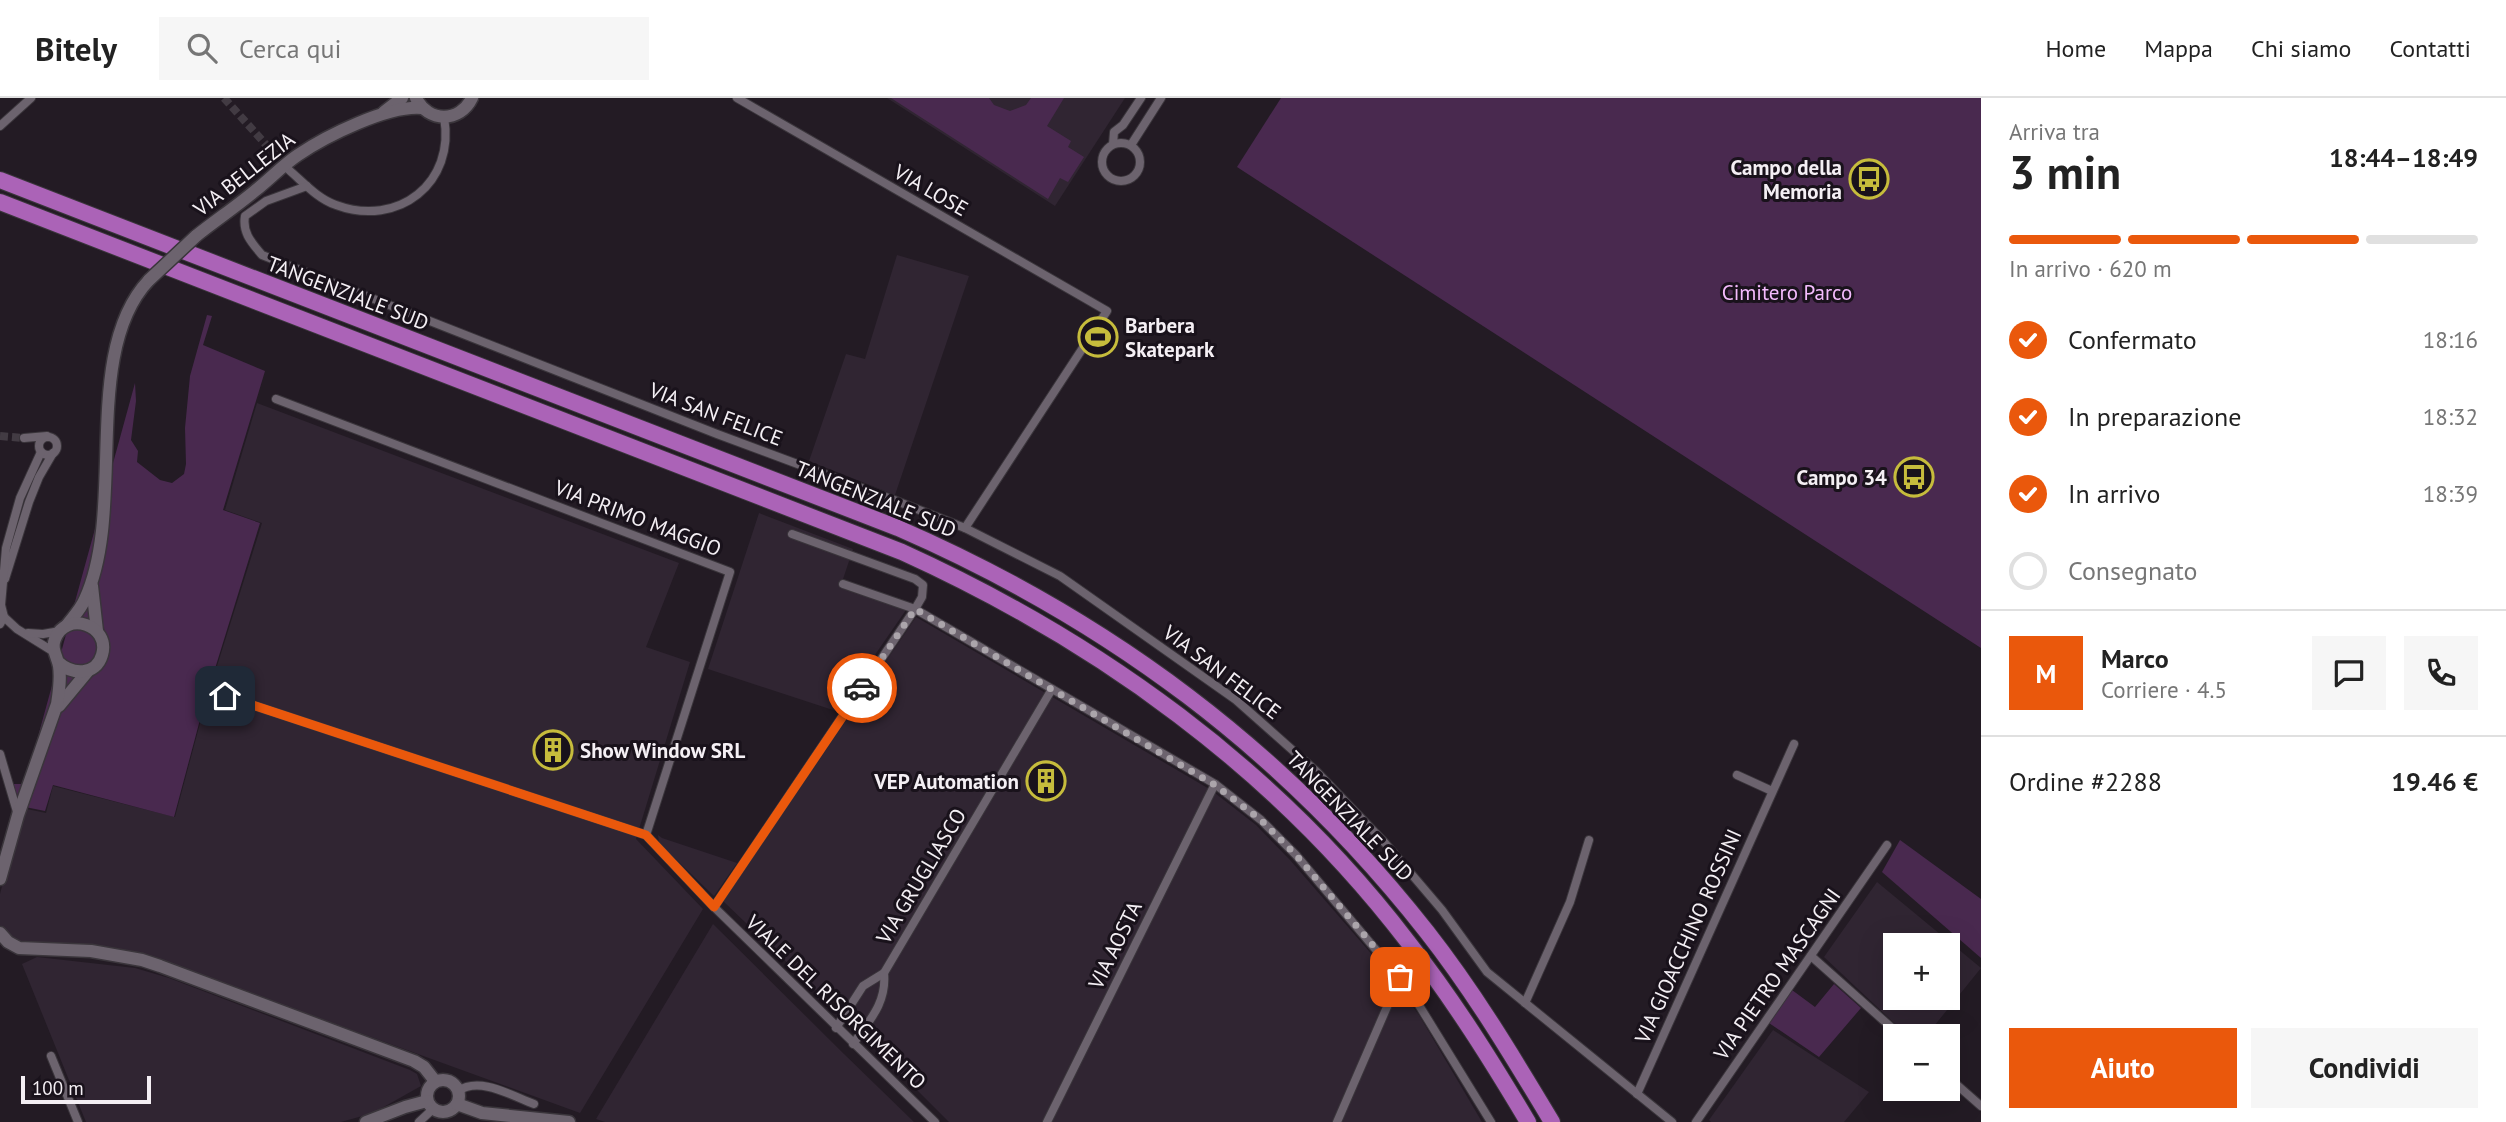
<!DOCTYPE html>
<html lang="it">
<meta charset="utf-8">
<style>
body{margin:0;font-family:"PT Sans",sans-serif;background:#f6f6f6;color:#222;height:100vh;display:flex;flex-direction:column;font-size:26px;white-space:nowrap}
*{box-sizing:border-box;margin:0}
p{font-size:23px;color:#767676}
.icon{flex:none;width:38px;height:38px;fill:none;stroke:currentColor;stroke-width:2;stroke-linecap:round;stroke-linejoin:round}
.map{position:relative;flex:1;overflow:hidden}
.details{display:flex;flex-direction:column;background:#fff;width:525px}
.details>*{flex:none}
.controls{position:absolute;left:1883px;top:835px;display:grid;gap:14px}
.controls a{display:grid;place-items:center;width:77px;height:77px;border-radius:0px;background:#fff;box-shadow:0 7px 28px #0002;font-size:35px}
.scale{position:absolute;left:21px;bottom:18px;width:130px;box-sizing:border-box;padding-left:7px;border:4px solid #f4eff4;border-top:0;font-size:19px;line-height:24px;white-space:nowrap;color:#f4eff4;-webkit-text-stroke:5px #19121b;paint-order:stroke}
.pin{position:absolute;display:grid;place-items:center;width:60px;height:60px;color:#fff;margin:-30px;border-radius:14px;box-shadow:0 4px 10px #0006}
.courier{position:absolute;display:grid;place-items:center;width:70px;height:70px;margin:-35px;border:5px solid #ea580c;border-radius:50%;background:#fff;color:#222;box-shadow:0 2px 9px #0007}
.summary em{font-style:normal;font-weight:700}
.summary div{display:flex;flex-direction:column-reverse}
.summary{display:flex;align-items:center;justify-content:space-between;height:119px;padding:0 28px}
h1{font-size:46px;font-weight:700;line-height:52px}
.bar{display:grid;grid-template-columns:repeat(4,1fr);gap:10px 7px;align-content:center;height:84px;padding:0 28px}
.bar i{height:9px;border-radius:5px;background:#e0e0e0}
.bar .on{background:#ea580c}
.bar p{grid-column:span 4}
.line{display:flex;align-items:center;gap:18px;padding:0 28px;border-top:2px solid #e0e0e0}
.line div{flex:1}
.round{display:grid;place-items:center;flex:none;width:74px;height:74px;border-radius:0px;background:#f6f6f6}
ol{padding:0 28px;list-style:none}
li{display:flex;align-items:center;gap:21px;height:77px}
li p{margin-inline-start:auto}
li .icon{padding:7px;border-radius:50%;background:#ea580c;color:#fff;stroke-width:4}
li:last-child{color:#767676}
li i{width:38px;height:38px;border:4px solid #e0e0e0;border-radius:50%}
.primary-button{display:flex;gap:14px;margin-top:auto;padding:14px 28px}
.primary-button a{flex:1;height:80px;border-radius:0px;background:#ea580c;color:#fff;font-size:28px;font-weight:700;line-height:80px;text-align:center}
.primary-button a+a{background:#f6f6f6;color:#222}
header{display:flex;align-items:center;gap:42px;box-sizing:border-box;height:98px;padding:0 35px;background:#fff;border-bottom:2px solid #e0e0e0}
header strong{font-size:33px}
nav{display:flex;gap:38px;margin-inline-start:auto;font-size:24px}
.search{width:490px;height:63px;background:#f6f6f6;display:flex;align-items:center;gap:18px;box-sizing:border-box;padding:0 24px;border-radius:0px;color:#767676;font-size:26px}
main{display:flex;flex:1;min-height:0}
.map>svg:first-child{display:block}
</style>
<header>
<strong>Bitely</strong>
<div class="search"><svg class="icon" aria-label="search" viewBox="0 0 24 24"><circle cx="10" cy="10" r="6"/><path d="M15 15l6 6"/></svg>Cerca qui</div>
<nav><a>Home</a><a>Mappa</a><a>Chi siamo</a><a>Contatti</a></nav>
</header>
<main>
<div class="map">
<svg width="1981" height="1024" viewBox="0 0 1981 1024">
<rect width="100%" height="100%" fill="#231b24"/>
<!-- built -->
<g fill="#302532" fill-rule="evenodd">
<path d="M887,0H1125L1055,108Z"/>
<path d="M897,157L969,178L895,397L809,363L846,256L865,261Z"/>
<path d="M257,305L679,465L646,549L690,564L636,741L703,811L580,1015L173,867L22,846L5,835L0,827V796L22,710L46,715L53,688L175,719L206,603L262,425L225,412Z"/>
<path d="M759,415L853,451L840,490L906,512L836,613L708,571Z"/>
<path d="M916,519L1211,692L1256,727L1290,762L1394,882L1419,917L1482,1024H949L848,923L723,803Z"/>
<path d="M658,737L662,740L737,765L714,798L659,745Z"/>
<path d="M1877,784L1981,870L1926,938H1908L1824,859ZM1895,847H1948V900H1895Z"/>
<path d="M713,826L844,956L914,1024H605L596,1021Z"/>
<path d="M37,859L135,870L169,880L410,972L417,976L421,988L373,1015L341,1024H86L22,866Z"/>
<path d="M1773,932L1869,994L1844,1024H1711L1709,1022Z"/>
</g>
<!-- green -->
<g fill="#49294f">
<path d="M891,0H989L994,7L1010,13L1026,7L1031,0H1064L1047,28L1071,43L1068,49L1084,59L1068,84L1060,80L1048,101Z"/>
<path d="M1281,0H1981V550L1237,69Z"/>
<path d="M207,217L212,218L203,247L265,273L223,412L260,425L205,603L174,719L53,687L45,713L20,708L13,686H25L135,285L136,303L131,342L138,353L137,364L160,382L172,385L184,376L186,366L185,330L190,278Z"/>
<path d="M1900,742L1981,801V860L1882,774Z"/>
<path d="M1834,886L1861,910L1819,959L1769,925L1792,892L1815,909Z"/>
</g>
<g fill="none" stroke-linecap="round" stroke-linejoin="round">
<!-- street-tunnel -->
<g stroke="#423b43" stroke-width="8" stroke-dasharray="8 4" stroke-linecap="butt">
<path d="M224,0L288,71"/>
<path d="M0,338L24,340"/>
</g>
<!-- street casing -->
<g stroke="#3a353b" stroke-width="10">
<g id="street">
<path d="M737,0L1107,213L965,430"/>
<path d="M0,28L31,0"/>
<circle cx="1121" cy="64" r="19"/>
<path d="M1113,46L1114,34L1123,27L1141,0"/>
<path d="M1131,47L1161,0"/>
<path d="M289,72C304,85 318,101 336,107C398,130 456,85 444,19"/>
<path d="M307,88L266,103L245,118C242,135 252,145 262,157L717,336L894,402L965,430L1060,478L1236,602L1316,673L1385,745L1442,812L1487,874L1672,1024"/>
<path d="M276,301L730,474L646,737"/>
<circle cx="48" cy="348" r="9"/>
<path d="M24,340L47,338"/>
<path d="M5,481L29,404L39,379L53,355"/>
<path d="M843,486L915,511L1215,686L1261,722L1296,757L1409,891L1491,1024"/>
<path d="M4,519L17,531L54,554"/>
<path d="M0,526L4,519L1,507L6,450L20,400L41,354"/>
<path d="M28,535L43,536L60,533"/>
<path d="M225,598L646,737L714,809L935,1024"/>
<path d="M0,656L18,717"/>
<path d="M1737,677L1772,693"/>
<path d="M714,809L915,511L922,499L923,487L915,481L792,436"/>
<path d="M1811,858L1901,938"/>
<path d="M1525,905L1570,804L1589,742"/>
<path d="M836,930L863,888L884,875"/>
<path d="M853,946C869,923 887,905 884,875L1052,591"/>
<path d="M51,958L78,1024"/>
<path d="M1948,979L1981,1008"/>
<path d="M458,993C480,978 512,998 534,1006"/>
<path d="M1637,996L1794,646"/>
<path d="M419,1024L433,1011"/>
<path d="M1047,1024L1215,686"/>
<path d="M1337,1024L1400,879"/>
<path d="M1696,1024L1887,747"/>
</g>
</g>
<!-- secondary casing -->
<g stroke="#3a353b" stroke-width="15">
<g id="secondary">
<path d="M416,0C428,25 460,25 472,0"/>
<path d="M384,14L402,0"/>
<path d="M196,138C216,122 237,108 256,92C270,81 283,67 298,57C326,38 388,7 422,10"/>
<path d="M92,488L97,533"/>
<path d="M67,527C73,519 81,511 85,501C127,410 80,255 149,182"/>
<path d="M59,608L88,573"/>
<path d="M0,781L18,717L57,606C59,593 61,581 59,568C57,558 51,551 55,541C66,512 111,527 102,557C96,578 72,577 58,564"/>
<path d="M0,835L8,844L19,850L91,853L142,862L160,868L414,963L424,969L435,983"/>
<circle cx="443" cy="998" r="16"/>
<path d="M457,1006L482,1015L569,1024"/>
<path d="M366,1024L405,1009L427,1003"/>
</g>
</g>
<!-- highway casing -->
<g stroke="#3a353b" stroke-width="18">
<g id="highway">
<path d="M0,82L898,430C1109,522 1284,652 1427,834C1474,894 1513,959 1552,1024"/>
<path d="M0,104L902,454C1098,543 1276,671 1408,844C1453,901 1491,962 1528,1024"/>
</g>
</g>
<!-- street -->
<use href="#street" stroke="#6c636e" stroke-width="8"/>
<!-- secondary -->
<use href="#secondary" stroke="#6c636e" stroke-width="12"/>
<!-- highway -->
<use href="#highway" stroke="#ab63b7" stroke-width="16"/>
<!-- secondary-bridge casing -->
<g stroke="#3a353b" stroke-width="15" stroke-linecap="butt">
<path id="secondary-bridge" d="M149,182L196,138"/>
</g>
<!-- secondary-bridge -->
<use href="#secondary-bridge" stroke="#6c636e" stroke-width="12"/>
</g>
<g fill="none" stroke-linecap="round" stroke-linejoin="round">
<!-- done -->
<path stroke="#aba5ab" stroke-width="7" stroke-dasharray="0 12.6" d="M862,590L915,511L1215,687L1261,722L1296,757L1400,879"/>
<!-- route -->
<path stroke="#ea580c" stroke-width="9" d="M225,598L646,737L714,809L862,590"/>
</g>
<!-- icons -->
<defs>
<g id="bus-ring" transform="scale(2.0125)"><circle r="9.5" fill="#19121b" stroke="#c6bc3c" stroke-width="1.5"/><path d="M-5-6H5V4H4V6H2V4H-2V6H-4V4H-5ZM-3.5-4V0h7V-4ZM-3.5 1.2v1.5H-2V1.2ZM2 1.2v1.5H3.5V1.2Z" fill="#c6bc3c"/></g>
<g id="stadium-ring" transform="scale(2.0125)"><circle r="9.5" fill="#19121b" stroke="#c6bc3c" stroke-width="1.5"/><path d="M0-5a6.5 5 0 1 0 0 10a6.5 5 0 1 0 0-10ZM-3.5-1.8h7v3.6h-7Z" fill="#c6bc3c"/></g>
<g id="building-ring" transform="scale(2.0125)"><circle r="9.5" fill="#19121b" stroke="#c6bc3c" stroke-width="1.5"/><path d="M-4-6H4V6H1V3H-1V6H-4ZM-2.5-4.3h1.7v1.8h-1.7ZM.8-4.3h1.7v1.8H.8ZM-2.5-1h1.7V.8h-1.7ZM.8-1h1.7V.8H.8Z" fill="#c6bc3c"/></g>
</defs>
<g fill-rule="evenodd">
<use href="#bus-ring" x="1869" y="81"/>
<use href="#stadium-ring" x="1098" y="239"/>
<use href="#bus-ring" x="1914" y="379"/>
<use href="#building-ring" x="553" y="652"/>
<use href="#building-ring" x="1046" y="683"/>
</g>
<g text-anchor="middle" dominant-baseline="central" stroke-width="6" stroke-linejoin="round" paint-order="stroke">
<!-- poi labels -->
<g font-size="21" font-weight="bold" fill="#f4eff4" stroke="#19121b" text-anchor="end">
<text x="1842" y="69">Campo della<tspan x="1842" dy="24">Memoria</tspan></text>
<text x="1125" y="227" text-anchor="start">Barbera<tspan x="1125" dy="24">Skatepark</tspan></text>
<text x="1887" y="379">Campo 34</text>
<text x="580" y="652" text-anchor="start">Show Window SRL</text>
<text x="1019" y="683">VEP Automation</text>
</g>
<!-- street labels -->
<g font-size="21" fill="#f4eff4" stroke="#19121b">
<text transform="translate(244 76) rotate(-38)">VIA BELLEZIA</text>
<text transform="translate(931 92) rotate(30)">VIA LOSE</text>
<text transform="translate(348 195) rotate(21)">TANGENZIALE SUD</text>
<text transform="translate(716 316) rotate(21)">VIA SAN FELICE</text>
<text transform="translate(876 401) rotate(22)">TANGENZIALE SUD</text>
<text transform="translate(638 420) rotate(21)">VIA PRIMO MAGGIO</text>
<text transform="translate(1222 574) rotate(37)">VIA SAN FELICE</text>
<text transform="translate(1350 718) rotate(46)">TANGENZIALE SUD</text>
<text transform="translate(921 778) rotate(-59)">VIA GRUGLIASCO</text>
<text transform="translate(1688 838) rotate(-66)">VIA GIOACCHINO ROSSINI</text>
<text transform="translate(1115 847) rotate(-64)">VIA AOSTA</text>
<text transform="translate(1777 876) rotate(-55)">VIA PIETRO MASCAGNI</text>
<text transform="translate(836 904) rotate(44)">VIALE DEL RISORGIMENTO</text>
</g>
<!-- park labels -->
<g font-size="21" fill="#f4bbfd" stroke="#19121b">
<text x="1787" y="194">Cimitero Parco</text>
</g>
</g>
</svg>
<div class="controls">
<a>+</a>
<a>−</a>
</div>
<div class="scale">100 m</div>
<div class="pin" style="left:1400px;top:879px;background:#ea580c"><svg class="icon" aria-label="bag" viewBox="0 0 24 24"><path d="M5 8h14l-1 12H6zM9 8a3 3 0 0 1 6 0"/></svg></div>
<div class="pin" style="left:225px;top:598px;background:#1f2937"><svg class="icon" aria-label="home" viewBox="0 0 24 24"><path d="M3 11l9-7 9 7M6 9v11h12V9"/></svg></div>
<div class="courier" style="left:862px;top:590px"><svg class="icon" aria-label="car" viewBox="0 0 24 24"><path d="M5 17H2v-5l4-1 3-4h7l3 4 3 1v5h-3M9 17h6M6 11h13"/><circle cx="7" cy="17" r="2"/><circle cx="17" cy="17" r="2"/></svg></div>
</div>
<section class="details">
<div class="summary"><div><h1>3 min</h1><p>Arriva tra</p></div><em>18:44–18:49</em></div>
<div class="bar"><i class="on"></i><i class="on"></i><i class="on"></i><i></i><p>In arrivo · 620 m</p></div>
<ol>
<li><svg class="icon" aria-label="check" viewBox="0 0 24 24"><path d="M5 12l5 5 9-10"/></svg>Confermato<p>18:16</p></li>
<li><svg class="icon" aria-label="check" viewBox="0 0 24 24"><path d="M5 12l5 5 9-10"/></svg>In preparazione<p>18:32</p></li>
<li><svg class="icon" aria-label="check" viewBox="0 0 24 24"><path d="M5 12l5 5 9-10"/></svg>In arrivo<p>18:39</p></li>
<li><i></i>Consegnato</li>
</ol>
<div class="line" style="height:126px"><b class="round" style="background:#ea580c;color:#fff">M</b><div><b>Marco</b><p>Corriere · 4.5</p></div><a class="round"><svg class="icon" aria-label="chat" viewBox="0 0 24 24"><path d="M4 5h16v11H9l-5 4z"/></svg></a><a class="round"><svg class="icon" aria-label="phone" viewBox="0 0 24 24"><path d="M5 4h4l2 5-3 2q2 4 5 5l2-3 5 2v4C11 20 4 13 5 4z"/></svg></a></div>
<div class="line" style="height:91px"><div>Ordine #2288</div><b>19.46 €</b></div>
<div class="primary-button"><a>Aiuto</a><a>Condividi</a></div>
</section>
</main>
